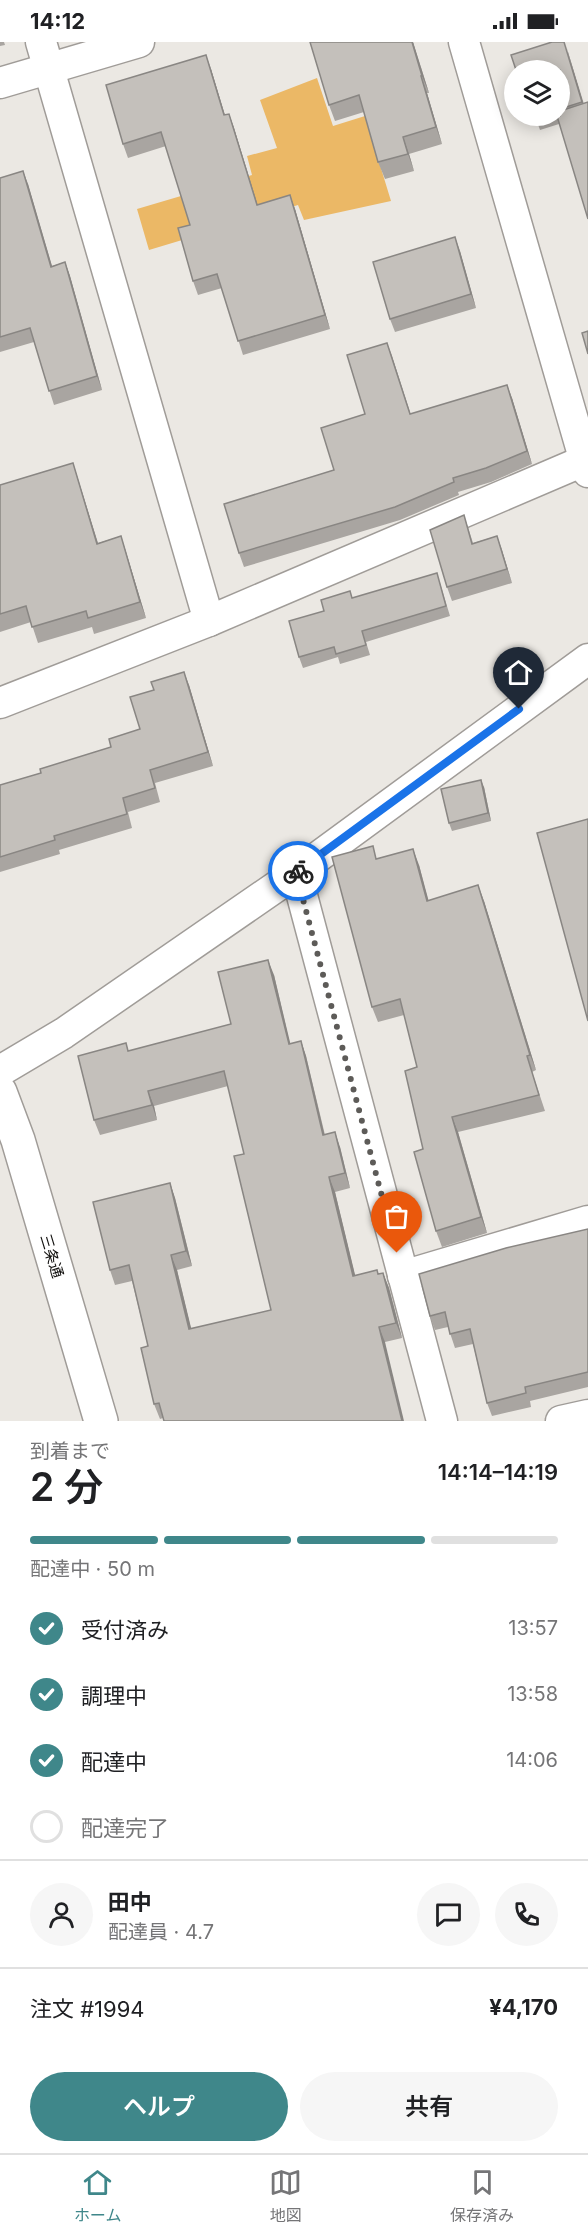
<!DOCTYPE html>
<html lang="ja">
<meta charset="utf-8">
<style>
body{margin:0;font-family:Inter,"Noto Sans JP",sans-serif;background:#f6f6f6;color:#202124;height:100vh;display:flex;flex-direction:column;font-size:22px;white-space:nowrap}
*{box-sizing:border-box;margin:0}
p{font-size:20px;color:#757577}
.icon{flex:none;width:33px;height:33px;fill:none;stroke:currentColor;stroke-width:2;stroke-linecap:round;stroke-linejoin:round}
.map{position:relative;height:1379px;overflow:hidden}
.details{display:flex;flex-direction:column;background:#fff;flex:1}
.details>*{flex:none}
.controls{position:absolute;left:504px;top:18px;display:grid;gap:12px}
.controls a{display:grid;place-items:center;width:66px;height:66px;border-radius:50%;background:#fff;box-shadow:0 3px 15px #0003;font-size:30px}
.pin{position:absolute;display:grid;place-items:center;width:51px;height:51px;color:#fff;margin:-62px -26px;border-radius:50% 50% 50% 0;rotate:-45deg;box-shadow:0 0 6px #0007}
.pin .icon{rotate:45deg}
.courier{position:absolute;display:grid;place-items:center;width:60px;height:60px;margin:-30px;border:4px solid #1a73e8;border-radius:50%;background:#fff;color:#222;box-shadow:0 2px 8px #0007}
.head em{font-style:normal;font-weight:600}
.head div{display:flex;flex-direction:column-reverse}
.head{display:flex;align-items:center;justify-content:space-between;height:102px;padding:0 30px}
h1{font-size:39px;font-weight:600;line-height:45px}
.bar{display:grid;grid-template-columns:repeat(4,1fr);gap:9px 6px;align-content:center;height:72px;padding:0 30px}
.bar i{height:8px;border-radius:4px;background:#e0e0e0}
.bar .current{background:#3f878a}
.bar p{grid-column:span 4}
.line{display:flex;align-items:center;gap:15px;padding:0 30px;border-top:2px solid #e0e0e0}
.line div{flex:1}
.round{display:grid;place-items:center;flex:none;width:63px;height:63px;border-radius:32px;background:#f6f6f6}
ol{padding:0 30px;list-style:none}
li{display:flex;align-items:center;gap:18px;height:66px}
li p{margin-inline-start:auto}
li .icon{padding:6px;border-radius:50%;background:#3f878a;color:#fff;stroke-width:4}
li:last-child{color:#757577}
li i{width:33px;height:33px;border:3px solid #e0e0e0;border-radius:50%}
.primary-button{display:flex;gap:12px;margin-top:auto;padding:12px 30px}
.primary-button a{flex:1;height:69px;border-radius:36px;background:#3f878a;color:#fff;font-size:24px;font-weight:600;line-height:69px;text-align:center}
.primary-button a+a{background:#f6f6f6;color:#202124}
.status{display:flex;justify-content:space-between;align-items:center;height:42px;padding:0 30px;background:#fff;direction:ltr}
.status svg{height:16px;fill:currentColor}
.tabs{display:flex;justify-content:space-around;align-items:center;height:84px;border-top:2px solid #e0e0e0;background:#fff;font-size:16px;color:#757577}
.tabs a{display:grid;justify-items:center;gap:3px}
.tabs .current{color:#3f878a}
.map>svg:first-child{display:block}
</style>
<div class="status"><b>14:12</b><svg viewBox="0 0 49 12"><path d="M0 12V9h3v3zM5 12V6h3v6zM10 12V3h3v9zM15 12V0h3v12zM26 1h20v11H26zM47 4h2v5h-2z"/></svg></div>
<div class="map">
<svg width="588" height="1379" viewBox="0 0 588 1379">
<rect width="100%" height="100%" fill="#ebe8e3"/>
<!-- green -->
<path fill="#ebb866" d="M317,36L333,84L365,74L391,159L304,178L298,163L149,208L137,167L252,133L247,114L277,106L260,58Z"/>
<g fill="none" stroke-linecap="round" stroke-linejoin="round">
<!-- street casing -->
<g stroke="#a09c98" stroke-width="33">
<g id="street">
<path d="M41,0L209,579"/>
<path d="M464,0L588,430"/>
<path d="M0,41L139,0"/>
<path d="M0,661L209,579L588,417"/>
<path d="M296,831L442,1379"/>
<path d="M0,1029L64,991L296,831L588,617"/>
<path d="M403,1234L588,1179"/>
<path d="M561,1379L588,1373"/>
</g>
</g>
<!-- secondary casing -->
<g stroke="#a09c98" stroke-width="36">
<path id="secondary" d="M0,1050L18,1098L101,1379"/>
</g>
<!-- street -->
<use href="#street" stroke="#fff" stroke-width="30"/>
<!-- secondary -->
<use href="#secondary" stroke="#fff" stroke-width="33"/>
</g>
<!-- wall -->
<g fill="#a9a5a1">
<path d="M0,0H4L5,3L0,4Z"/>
<path d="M310,0H413L429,51H427L442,102L409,112L414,129L385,137L378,120L364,70L335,79L329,63Z"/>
<path d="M568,10L584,62L559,82L540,88L535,74H560V28Z"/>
<path d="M211,27L225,73L229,72L234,86L257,163L295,167L330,287L243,313L222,246L198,253L193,239L190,183L166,104L128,116L123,102Z"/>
<path d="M0,136L28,142L52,224L65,220L70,234L102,348L54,363L34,300L0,310Z"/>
<path d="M460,209L476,266L395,290L390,277Z"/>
<path d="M387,301L410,372L512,356L532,422L491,440L458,450L459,453L400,478L244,525L239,511L334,428L365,372Z"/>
<path d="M73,421L98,501L121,494L126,510L146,576L94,592L92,585L38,601L31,580L0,590V443Z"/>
<path d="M464,473L473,501L497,494L512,541L452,559L447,545Z"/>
<path d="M440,541L450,574L366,600L370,613L340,622L338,615L303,626L299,615L324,569L353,556Z"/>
<path d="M189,643L213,724L155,741L160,760L128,770L132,786L59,808L60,812L0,830V743L41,731L111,705L140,687Z"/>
<path d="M484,745L491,779L452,789L449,781Z"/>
<path d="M377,817L419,823L428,858L484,859L536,1028L532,1030L545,1069L458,1090L487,1191L442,1205L436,1189L423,1107L417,1025L404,973L378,980L372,965Z"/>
<path d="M274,933L290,1002L301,999L306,1014L325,1093L340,1105L350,1146L335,1150L355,1234L383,1231L389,1246L402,1296L385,1300L160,1377L154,1362L148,1304L132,1239L115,1243L110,1228L170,1141L175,1156L192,1224L177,1228L191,1287L271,1268L244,1112L228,1044L154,1064L157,1078L100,1093L94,1078L231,982Z"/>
<path d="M588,1187V1345L530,1359L531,1365L492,1374L487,1361L473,1302L455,1306L448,1285L435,1288L430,1274Z"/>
</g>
<!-- shaded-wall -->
<g fill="#898683">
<path d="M412,0H413L429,51L422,34Z"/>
<path d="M565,0L568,10L587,74L582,60Z"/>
<path d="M206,13L211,27L229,87L224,73Z"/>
<path d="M421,34L427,51L442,102L436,85Z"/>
<path d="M229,72L234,86L262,177L257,163Z"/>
<path d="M403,95L409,112L414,129L408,112Z"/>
<path d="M23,129L28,142L56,238L51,225Z"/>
<path d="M290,153L295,167L330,287L325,273Z"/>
<path d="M455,195L460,209L476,266L471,252Z"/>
<path d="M65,220L70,234L102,348L97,334Z"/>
<path d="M387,301L392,314L415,386L410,372Z"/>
<path d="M507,343L512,356L532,422L527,409Z"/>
<path d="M73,421L78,437L103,518L97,502Z"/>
<path d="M121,494L126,510L146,576L140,560Z"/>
<path d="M497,494L502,508L512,541L507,527Z"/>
<path d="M184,630L189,643L213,724L208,710Z"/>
<path d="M481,738L484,745L491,779L488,771Z"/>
<path d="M413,807L419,823L433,875L427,859Z"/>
<path d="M478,843L484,859L536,1028L530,1013Z"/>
<path d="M268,918L274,933L294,1017L289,1002Z"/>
<path d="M301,999L306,1014L328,1108L323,1093Z"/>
<path d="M148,1049L154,1064L157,1078L152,1063Z"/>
<path d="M452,1075L458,1090L487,1191L481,1175Z"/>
<path d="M335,1090L340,1105L350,1146L345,1131Z"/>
<path d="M329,1135L335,1150L359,1249L353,1234Z"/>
<path d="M170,1141L175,1156L192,1224L186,1209Z"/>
<path d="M171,1213L177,1228L195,1302L189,1287Z"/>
<path d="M383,1231L389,1246L402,1296L396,1281Z"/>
<path d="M379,1285L385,1300L404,1379H402Z"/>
</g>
<!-- building -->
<g fill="#c4c0bb" stroke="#898683" stroke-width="1.5">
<path d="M310,0H412L422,34H421L436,85L403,95L408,112L378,120L359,53L329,63Z"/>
<path d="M552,0H564L582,60L560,67V28H516L511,13Z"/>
<path d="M206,13L224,73L229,72L257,163L290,153L325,273L238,299L217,232L193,239L178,186L190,183L161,90L123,102L106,43Z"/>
<path d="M588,60V177L557,74H560V69Z"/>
<path d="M23,129L51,225L65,220L97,334L49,349L30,286L0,295V136Z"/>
<path d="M455,195L471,252L390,277L373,220Z"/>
<path d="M588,289V312L582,291Z"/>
<path d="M387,301L410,372L507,343L527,409L486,426L453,436L454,440L395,465L239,511L224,462L334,428L321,386L365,372L347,313Z"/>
<path d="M73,421L97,502L121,494L140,560L88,576L86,569L32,585L26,564L0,572V443Z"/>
<path d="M464,473L472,502L497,494L507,527L447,545L430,488Z"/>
<path d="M437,531L446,564L362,589L366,603L336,612L334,605L299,615L289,579L324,569L321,558L350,549L352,556Z"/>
<path d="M184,630L208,710L150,728L155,746L123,756L127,772L54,794L55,798L0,815V743L41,731L40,727L111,705L109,697L140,687L130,655L154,648L151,640Z"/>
<path d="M481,738L488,771L449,781L441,747Z"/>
<path d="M588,777V979L537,791Z"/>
<path d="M373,804L376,817L413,807L427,859L478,843L530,1013L527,1014L539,1053L452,1075L481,1175L436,1189L414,1110L423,1107L405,1029L417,1025L400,957L372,965L332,815Z"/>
<path d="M268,918L289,1002L301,999L323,1093L335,1090L345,1131L329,1135L353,1234L377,1228L378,1232L383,1231L396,1281L379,1285L402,1379H164L159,1361L154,1362L141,1306L148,1304L129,1223L110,1228L93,1160L170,1141L186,1209L171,1213L189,1287L271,1268L234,1114L244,1112L224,1029L148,1049L152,1063L94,1078L78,1014L126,1001L128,1009L231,982L218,930Z"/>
<path d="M588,1187V1330L525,1345L526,1351L487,1361L470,1287L450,1292L445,1270L430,1274L419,1232L506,1206Z"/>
</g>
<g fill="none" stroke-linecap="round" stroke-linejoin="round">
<!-- done -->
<path stroke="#5d5b58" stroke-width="6" stroke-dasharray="0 10.8" d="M298,829L296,831L397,1211"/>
<!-- route -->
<path stroke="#1a73e8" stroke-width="8" d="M298,829L519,667"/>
</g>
<g text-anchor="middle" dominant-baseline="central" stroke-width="4.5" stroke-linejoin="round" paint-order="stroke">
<!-- street labels -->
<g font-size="15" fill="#100f0d" stroke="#fff">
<text transform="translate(52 1214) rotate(73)">三条通</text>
</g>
</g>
</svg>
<div class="controls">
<a><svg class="icon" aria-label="layers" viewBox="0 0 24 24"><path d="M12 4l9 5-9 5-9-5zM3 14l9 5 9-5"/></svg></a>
</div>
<div class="pin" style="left:397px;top:1211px;background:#ea580c"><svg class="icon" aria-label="bag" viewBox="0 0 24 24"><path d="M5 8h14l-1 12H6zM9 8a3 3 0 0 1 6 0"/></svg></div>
<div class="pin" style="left:519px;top:667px;background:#1f2937"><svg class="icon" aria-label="home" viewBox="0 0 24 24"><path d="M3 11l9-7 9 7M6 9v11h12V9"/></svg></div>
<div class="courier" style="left:298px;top:829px"><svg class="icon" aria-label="bike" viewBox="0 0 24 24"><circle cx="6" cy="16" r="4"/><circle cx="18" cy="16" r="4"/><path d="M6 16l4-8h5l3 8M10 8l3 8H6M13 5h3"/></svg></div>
</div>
<section class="details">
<div class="head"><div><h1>2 分</h1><p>到着まで</p></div><em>14:14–14:19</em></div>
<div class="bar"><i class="current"></i><i class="current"></i><i class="current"></i><i></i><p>配達中 · 50 m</p></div>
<ol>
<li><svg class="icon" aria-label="check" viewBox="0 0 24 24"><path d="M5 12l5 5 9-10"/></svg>受付済み<p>13:57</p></li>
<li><svg class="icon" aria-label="check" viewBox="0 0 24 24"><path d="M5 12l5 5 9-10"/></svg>調理中<p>13:58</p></li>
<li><svg class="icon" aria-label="check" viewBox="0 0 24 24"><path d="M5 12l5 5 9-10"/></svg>配達中<p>14:06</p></li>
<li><i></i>配達完了</li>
</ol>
<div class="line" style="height:108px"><a class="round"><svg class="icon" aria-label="person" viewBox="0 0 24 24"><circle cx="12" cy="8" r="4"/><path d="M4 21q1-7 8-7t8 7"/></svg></a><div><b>田中</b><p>配達員 · 4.7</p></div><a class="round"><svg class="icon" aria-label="chat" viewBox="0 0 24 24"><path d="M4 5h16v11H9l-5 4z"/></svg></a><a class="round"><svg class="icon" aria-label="phone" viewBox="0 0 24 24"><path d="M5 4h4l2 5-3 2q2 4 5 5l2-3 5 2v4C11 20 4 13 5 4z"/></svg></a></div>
<div class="line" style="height:78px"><div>注文 #1994</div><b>¥4,170</b></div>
<div class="primary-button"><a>ヘルプ</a><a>共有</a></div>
</section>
<nav class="tabs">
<a class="current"><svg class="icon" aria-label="home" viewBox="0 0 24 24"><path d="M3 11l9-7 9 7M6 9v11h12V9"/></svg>ホーム</a>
<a><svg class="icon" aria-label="map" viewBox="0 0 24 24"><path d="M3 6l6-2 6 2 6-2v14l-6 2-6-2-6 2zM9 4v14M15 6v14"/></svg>地図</a>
<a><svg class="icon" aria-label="saved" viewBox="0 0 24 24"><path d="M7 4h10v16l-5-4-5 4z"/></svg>保存済み</a>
</nav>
